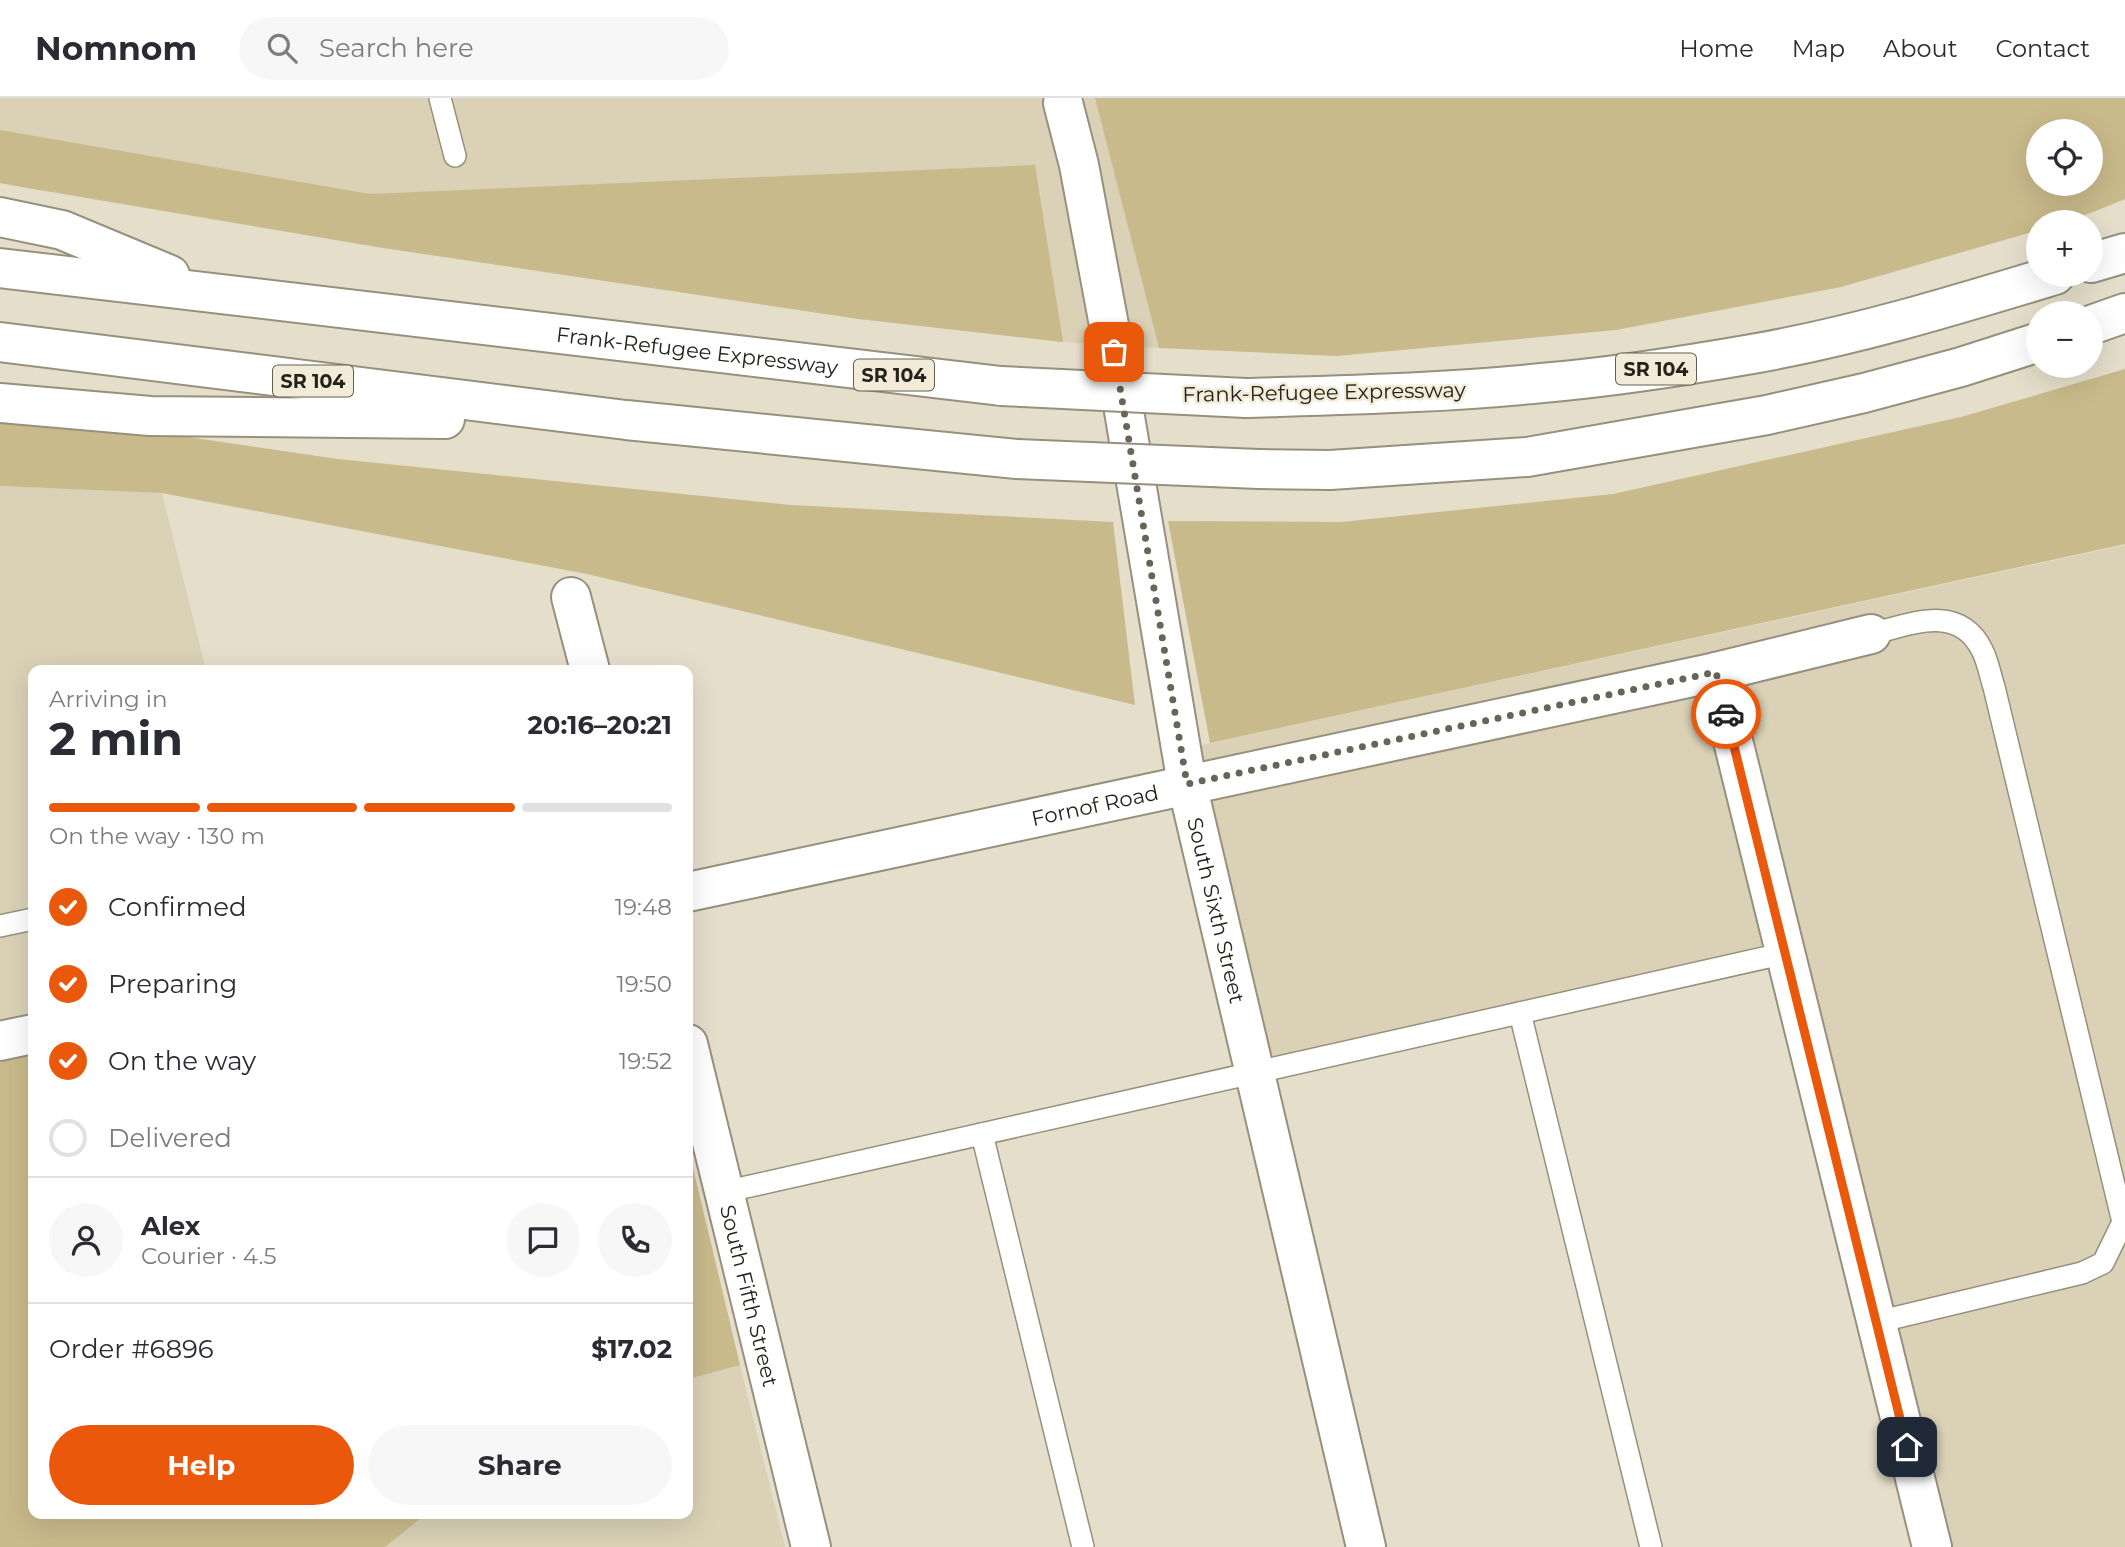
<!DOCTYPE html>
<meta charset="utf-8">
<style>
body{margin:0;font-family:Montserrat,sans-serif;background:#f7f7f7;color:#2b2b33;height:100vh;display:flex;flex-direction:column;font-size:26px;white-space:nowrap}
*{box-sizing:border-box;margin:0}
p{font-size:23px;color:#7c7c81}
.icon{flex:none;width:38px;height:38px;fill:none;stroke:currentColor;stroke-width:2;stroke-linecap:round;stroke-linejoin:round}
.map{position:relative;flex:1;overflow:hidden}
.drawer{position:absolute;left:28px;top:567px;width:665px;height:854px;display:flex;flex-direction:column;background:#fff;border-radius:14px;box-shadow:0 7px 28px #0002}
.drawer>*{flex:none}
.tools{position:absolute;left:2026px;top:21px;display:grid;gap:14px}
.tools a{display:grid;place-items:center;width:77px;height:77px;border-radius:50%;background:#fff;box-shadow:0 7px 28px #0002;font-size:35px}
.pin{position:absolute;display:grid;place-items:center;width:60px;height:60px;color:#fff;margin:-30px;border-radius:14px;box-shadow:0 4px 10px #0006}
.courier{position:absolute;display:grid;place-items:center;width:70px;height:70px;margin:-35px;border:5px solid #ea580c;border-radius:50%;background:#fff;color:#222;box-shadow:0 2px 9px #0007}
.head em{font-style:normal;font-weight:700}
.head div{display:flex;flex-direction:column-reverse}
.head{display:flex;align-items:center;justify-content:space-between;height:119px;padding:0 21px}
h1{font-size:46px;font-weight:700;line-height:52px}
.bar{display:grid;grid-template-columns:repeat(4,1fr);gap:10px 7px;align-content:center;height:84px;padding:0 21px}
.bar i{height:9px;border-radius:5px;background:#e1e1e2}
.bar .current{background:#ea580c}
.bar p{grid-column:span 4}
.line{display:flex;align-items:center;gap:18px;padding:0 21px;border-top:2px solid #e1e1e2}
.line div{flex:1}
.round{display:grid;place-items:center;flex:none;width:74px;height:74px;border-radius:37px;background:#f7f7f7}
ol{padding:0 21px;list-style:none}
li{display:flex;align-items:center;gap:21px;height:77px}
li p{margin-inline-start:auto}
li .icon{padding:7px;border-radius:50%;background:#ea580c;color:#fff;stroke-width:4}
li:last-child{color:#7c7c81}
li i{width:38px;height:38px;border:4px solid #e1e1e2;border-radius:50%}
.cta{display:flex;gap:14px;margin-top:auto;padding:14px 21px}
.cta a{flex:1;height:80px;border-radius:42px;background:#ea580c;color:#fff;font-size:28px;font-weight:700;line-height:80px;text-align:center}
.cta a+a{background:#f7f7f7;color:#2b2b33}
header{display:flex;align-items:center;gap:42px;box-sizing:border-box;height:98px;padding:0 35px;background:#fff;border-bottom:2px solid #e1e1e2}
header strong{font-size:33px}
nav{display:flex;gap:38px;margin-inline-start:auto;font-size:24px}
.search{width:490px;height:63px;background:#f7f7f7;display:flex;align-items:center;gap:18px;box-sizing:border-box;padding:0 24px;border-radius:38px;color:#7c7c81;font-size:26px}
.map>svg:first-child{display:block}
</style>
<header>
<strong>Nomnom</strong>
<div class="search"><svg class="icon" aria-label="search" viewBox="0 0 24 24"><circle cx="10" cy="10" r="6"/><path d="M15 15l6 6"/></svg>Search here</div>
<nav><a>Home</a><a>Map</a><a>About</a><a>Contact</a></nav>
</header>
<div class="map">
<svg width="2125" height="1449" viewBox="0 0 2125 1449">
<rect width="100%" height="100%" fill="#e5deca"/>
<!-- built -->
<g fill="#dad1b6">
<path d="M0,0H1095L1159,250L1063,244L859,221L377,149L22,89L0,85Z"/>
<path d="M0,388L162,395L206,572H33V956L0,964Z"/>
<path d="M2125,447V1449H1933L1792,854L1246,981L1170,654Z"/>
<path d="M740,1267L785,1449H385L426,1416H688V1281Z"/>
</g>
<!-- green -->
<g fill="#c9ba8b" fill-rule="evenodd">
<path d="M1095,0H2125V101C2093,114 2074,124 2039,124V132L1841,189L1616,232L1337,258L1159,250ZM2039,33H2091V86H2039Z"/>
<path d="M0,32L370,96L1035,67L1063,244L859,221L377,149L22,89L0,85Z"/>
<path d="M2125,271V446L1210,645L1168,423L1341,424L1613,396L1961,319Z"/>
<path d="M0,322L154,334L338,361L791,407L1113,424L1135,607L587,476L162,395L0,388Z"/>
<path d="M33,956V1416H426L385,1449H0V964Z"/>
<path d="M688,1049L740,1267L688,1281Z"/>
</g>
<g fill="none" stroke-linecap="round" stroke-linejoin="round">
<!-- service casing -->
<g stroke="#96907d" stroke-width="24">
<g id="service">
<path d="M440,0L455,58"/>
<path d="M1871,536C1911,526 1959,505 1982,552C1988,563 1990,577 1994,589L2123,1124L2103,1165L2082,1175L1877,1224"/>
<path d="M0,828L33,821"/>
<path d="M1520,915L1651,1449"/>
<path d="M982,1036L1083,1449"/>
<path d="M724,1094L1786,855"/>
</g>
</g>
<!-- minor casing -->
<g stroke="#96907d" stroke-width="42">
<g id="minor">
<path id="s1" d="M1063,5L1079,67L1114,254L1187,686L1366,1449"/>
<path d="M571,499L590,572"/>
<path d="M1716,574L1932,1449"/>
<path id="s2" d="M688,794L1716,574L1871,536"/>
<path d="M0,943L33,936"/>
<path id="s3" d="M688,946L811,1449"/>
</g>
</g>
<!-- motorway casing -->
<g stroke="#96907d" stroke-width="42">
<g id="motorway">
<path d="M0,119L62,132L170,177"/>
<path d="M2091,165L2125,155"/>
<path id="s4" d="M0,170L1001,288"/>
<path d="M2091,227L2125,215"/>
<path d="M0,244L626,322L1017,361"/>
<path d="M1246,300C1345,297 1444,295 1542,285C1613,279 1683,268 1752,256C1855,238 1956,207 2055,177"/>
<path d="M0,305L150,318L445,321"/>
<path d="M1259,371L1330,372L1527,359L1767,317L1864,295L1961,269L2039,244"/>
</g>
</g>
<!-- service -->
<use href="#service" stroke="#fff" stroke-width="21"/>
<!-- minor -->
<use href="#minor" stroke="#fff" stroke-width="38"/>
<!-- motorway -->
<use href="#motorway" stroke="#fff" stroke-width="38"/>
<!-- motorway-bridge casing -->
<g stroke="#96907d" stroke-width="42" stroke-linecap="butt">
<g id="motorway-bridge">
<path d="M1001,288L1246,300"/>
<path d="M1017,361L1259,371"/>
</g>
</g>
<!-- motorway-bridge -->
<use href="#motorway-bridge" stroke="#fff" stroke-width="38"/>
</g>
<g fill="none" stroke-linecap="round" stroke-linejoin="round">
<!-- done -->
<path stroke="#686458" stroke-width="7" stroke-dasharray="0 12.6" d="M1114,254L1187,686L1716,574L1726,616"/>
<!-- route -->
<path stroke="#ea580c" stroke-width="9" d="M1726,616L1907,1349"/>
</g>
<g text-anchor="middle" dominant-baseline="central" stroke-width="5" stroke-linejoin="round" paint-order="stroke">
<!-- shield labels -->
<g fill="#f2ebd7" stroke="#625e53" stroke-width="2">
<rect x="1616" y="255.5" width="80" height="31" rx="5"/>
<rect x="854" y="261.5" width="80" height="31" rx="5"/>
<rect x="273" y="267.5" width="80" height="31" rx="5"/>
</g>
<g font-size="19" font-weight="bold" fill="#24221b">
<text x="1656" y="271">SR 104</text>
<text x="894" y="277">SR 104</text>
<text x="313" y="283">SR 104</text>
</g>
<!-- street labels -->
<g font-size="21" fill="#24221b" stroke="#f2ebd7">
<text stroke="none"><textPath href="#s4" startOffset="702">Frank-Refugee Expressway</textPath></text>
<text transform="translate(1324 294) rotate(-1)">Frank-Refugee Expressway</text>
<text stroke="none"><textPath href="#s2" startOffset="416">Fornof Road</textPath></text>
<text stroke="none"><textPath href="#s1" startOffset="822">South Sixth Street</textPath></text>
<text stroke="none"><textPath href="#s3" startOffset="259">South Fifth Street</textPath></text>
</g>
</g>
</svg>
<div class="tools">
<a><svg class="icon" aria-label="locate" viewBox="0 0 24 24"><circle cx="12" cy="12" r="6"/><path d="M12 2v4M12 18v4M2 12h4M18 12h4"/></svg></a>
<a>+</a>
<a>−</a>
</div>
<div class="pin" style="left:1114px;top:254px;background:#ea580c"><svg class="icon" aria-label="bag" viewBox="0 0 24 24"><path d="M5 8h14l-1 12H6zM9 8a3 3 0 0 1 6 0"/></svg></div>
<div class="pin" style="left:1907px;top:1349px;background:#1f2937"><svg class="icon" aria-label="home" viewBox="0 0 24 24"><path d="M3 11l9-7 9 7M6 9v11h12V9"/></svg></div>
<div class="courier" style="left:1726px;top:616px"><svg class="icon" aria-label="car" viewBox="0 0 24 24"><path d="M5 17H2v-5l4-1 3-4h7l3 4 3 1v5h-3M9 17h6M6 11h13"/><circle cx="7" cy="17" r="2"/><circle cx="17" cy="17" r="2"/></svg></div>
<section class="drawer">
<div class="head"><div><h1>2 min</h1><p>Arriving in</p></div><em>20:16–20:21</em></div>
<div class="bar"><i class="current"></i><i class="current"></i><i class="current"></i><i></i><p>On the way · 130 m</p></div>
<ol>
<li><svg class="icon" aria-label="check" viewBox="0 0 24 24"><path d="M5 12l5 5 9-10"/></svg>Confirmed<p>19:48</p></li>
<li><svg class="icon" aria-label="check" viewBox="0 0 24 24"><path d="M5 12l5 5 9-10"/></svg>Preparing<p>19:50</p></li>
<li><svg class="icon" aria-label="check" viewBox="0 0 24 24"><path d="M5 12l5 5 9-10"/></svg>On the way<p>19:52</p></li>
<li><i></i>Delivered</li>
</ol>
<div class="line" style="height:126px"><a class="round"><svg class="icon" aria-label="person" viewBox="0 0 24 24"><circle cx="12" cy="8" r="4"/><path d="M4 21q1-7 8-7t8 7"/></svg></a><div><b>Alex</b><p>Courier · 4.5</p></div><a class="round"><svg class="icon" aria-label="chat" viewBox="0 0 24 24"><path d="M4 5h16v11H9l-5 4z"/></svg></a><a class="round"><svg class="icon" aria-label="phone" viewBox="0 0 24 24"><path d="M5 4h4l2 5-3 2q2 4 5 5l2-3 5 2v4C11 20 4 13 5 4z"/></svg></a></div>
<div class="line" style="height:91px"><div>Order #6896</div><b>$17.02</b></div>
<div class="cta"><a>Help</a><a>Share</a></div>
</section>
</div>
